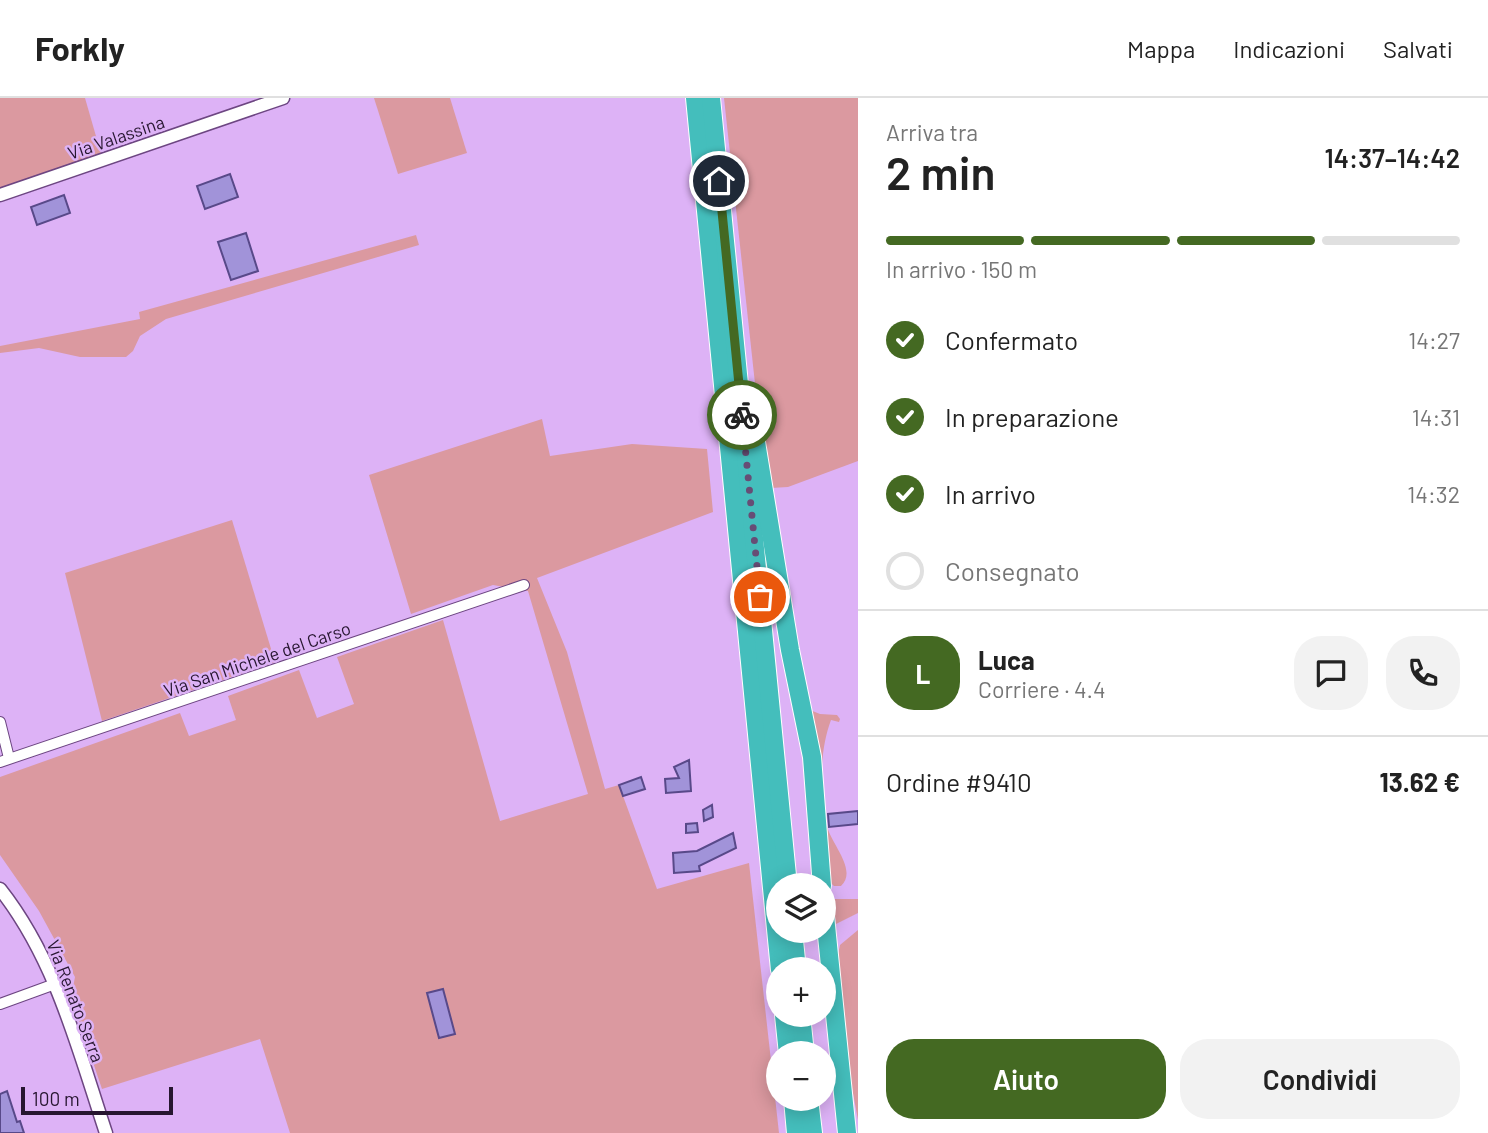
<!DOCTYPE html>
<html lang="it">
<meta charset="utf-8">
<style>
body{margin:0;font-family:Barlow,sans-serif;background:#f2f2f2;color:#222;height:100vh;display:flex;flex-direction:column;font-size:26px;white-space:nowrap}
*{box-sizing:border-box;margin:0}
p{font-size:23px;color:#767676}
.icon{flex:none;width:38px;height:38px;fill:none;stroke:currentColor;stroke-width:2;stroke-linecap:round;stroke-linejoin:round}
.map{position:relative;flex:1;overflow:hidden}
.panel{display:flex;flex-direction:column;background:#fff;width:630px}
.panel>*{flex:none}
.controls{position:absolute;left:766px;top:775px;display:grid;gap:14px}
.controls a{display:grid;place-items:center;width:70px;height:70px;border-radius:50%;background:#fff;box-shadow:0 4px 18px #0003;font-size:35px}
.scale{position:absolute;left:21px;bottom:18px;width:152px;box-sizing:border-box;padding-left:7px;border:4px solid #271630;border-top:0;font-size:19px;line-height:24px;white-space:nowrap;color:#271630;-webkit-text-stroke:5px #ddb2f6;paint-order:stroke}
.pin{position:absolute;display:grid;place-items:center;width:60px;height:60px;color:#fff;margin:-30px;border:4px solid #fff;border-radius:50%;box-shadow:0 2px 7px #0007}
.courier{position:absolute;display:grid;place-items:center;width:70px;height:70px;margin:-35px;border:5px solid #446922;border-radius:50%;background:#fff;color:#222;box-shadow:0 2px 9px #0007}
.summary em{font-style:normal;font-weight:600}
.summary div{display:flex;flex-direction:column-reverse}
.summary{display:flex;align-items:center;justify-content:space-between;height:119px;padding:0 28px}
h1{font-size:46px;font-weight:600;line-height:52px}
.bar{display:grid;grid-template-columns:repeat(4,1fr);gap:10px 7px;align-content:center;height:84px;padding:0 28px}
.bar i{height:9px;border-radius:5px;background:#e0e0e0}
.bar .on{background:#446922}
.bar p{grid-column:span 4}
.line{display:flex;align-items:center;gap:18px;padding:0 28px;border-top:2px solid #e0e0e0}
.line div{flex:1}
.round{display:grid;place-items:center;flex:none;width:74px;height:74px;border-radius:28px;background:#f2f2f2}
ol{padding:0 28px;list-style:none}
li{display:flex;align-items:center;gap:21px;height:77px}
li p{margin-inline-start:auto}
li .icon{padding:7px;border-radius:50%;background:#446922;color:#fff;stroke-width:4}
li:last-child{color:#767676}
li i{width:38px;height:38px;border:4px solid #e0e0e0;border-radius:50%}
.button{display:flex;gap:14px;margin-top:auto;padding:14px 28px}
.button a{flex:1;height:80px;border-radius:28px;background:#446922;color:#fff;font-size:28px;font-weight:600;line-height:80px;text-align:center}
.button a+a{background:#f2f2f2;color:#222}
header{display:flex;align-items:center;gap:42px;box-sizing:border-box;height:98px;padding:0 35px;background:#fff;border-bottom:2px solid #e0e0e0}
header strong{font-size:33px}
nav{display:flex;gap:38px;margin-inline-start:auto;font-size:24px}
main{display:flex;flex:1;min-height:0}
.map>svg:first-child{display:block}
</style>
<header>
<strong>Forkly</strong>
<nav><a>Mappa</a><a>Indicazioni</a><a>Salvati</a></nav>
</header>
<main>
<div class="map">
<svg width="858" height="1035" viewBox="0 0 858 1035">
<rect width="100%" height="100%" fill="#ddb2f6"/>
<!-- green -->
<g fill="#db99a0">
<path d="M0,0H85L102,59L0,93Z"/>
<path d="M374,0H450L467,55L398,76Z"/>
<path d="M724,0H858V363L788,389L771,390L762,350Z"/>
<path d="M416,137L419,147L166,221L140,238L133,253L126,259H80L39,250L0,255V248L140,221L139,214Z"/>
<path d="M542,321L550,358L632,346L707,351L713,414L537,480L567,554L605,691L619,687L657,791L749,765L779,1035H290L260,941L102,991L71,899L75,879L39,813L0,757V679L180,615L189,638L236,622L228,598L299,572L317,620L354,606L337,559L443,522L500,723L588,696L528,493L493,487L411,516L369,377Z"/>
<path d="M232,422L275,564L102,623L65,475Z"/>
<path d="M810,612L820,616L837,617L840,621L839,624L831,622C819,654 820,692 827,728C831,746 858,772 841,788H834L829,783Z"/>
<path d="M832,801H858V815L836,826Z"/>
<path d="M858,832V1022L846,958L837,861L840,847Z"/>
</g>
<!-- building -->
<g fill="#a193d9" stroke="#584989" stroke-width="2">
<path d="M230,76L238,99L205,111L197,88Z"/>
<path d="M64,97L70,115L37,127L31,109Z"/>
<path d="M246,135L258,173L231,182L218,144Z"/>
<path d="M689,662L691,693L666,695L665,681L679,680L674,669Z"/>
<path d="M641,679L645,691L623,698L619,687Z"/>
<path d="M712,707L713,719L704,723L703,712Z"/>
<path d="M858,713V726L829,729L828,716Z"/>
<path d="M697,725L698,734L686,735V726Z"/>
<path d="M733,735L736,750L699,768L700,773L674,775L673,755L697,753Z"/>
<path d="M443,891L455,936L439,940L427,895Z"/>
<path d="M7,993L17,1024L20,1023L24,1035H0V996Z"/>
</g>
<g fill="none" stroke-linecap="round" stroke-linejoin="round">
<!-- minor casing -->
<g stroke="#6d4682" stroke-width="12">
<g id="minor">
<path d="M0,624L9,660"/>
<path d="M0,664L524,487"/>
<path d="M0,906L55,886"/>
</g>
</g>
<!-- tertiary casing -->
<g stroke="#6d4682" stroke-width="15">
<g id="tertiary">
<path d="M0,97L283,0"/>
<path d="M0,791C56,862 78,951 106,1035"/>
</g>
</g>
<!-- trunk casing -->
<g stroke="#fff" stroke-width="20">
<g id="trunk">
<path d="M695,0L780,872"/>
<path d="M711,0L788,788"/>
<path d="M755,338L790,552L812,659L822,788"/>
<path d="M824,808L847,1035"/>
<path d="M793,833L797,872"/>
<path d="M784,917L788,956"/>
<path d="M801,917L805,956"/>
<path d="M793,1001L796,1035"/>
<path d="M809,1001L813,1035"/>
</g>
</g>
<!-- minor -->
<use href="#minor" stroke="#fff" stroke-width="10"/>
<!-- tertiary -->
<use href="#tertiary" stroke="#fff" stroke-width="12"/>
<!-- trunk -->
<use href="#trunk" stroke="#44bebc" stroke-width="18"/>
</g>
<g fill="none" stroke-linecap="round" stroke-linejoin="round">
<!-- done -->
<path stroke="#674d75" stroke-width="7" stroke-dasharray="0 12.6" d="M742,317L760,499"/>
<!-- route -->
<path stroke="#446922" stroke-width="9" d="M719,83L742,317"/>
</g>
<g text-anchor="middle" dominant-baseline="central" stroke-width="5" stroke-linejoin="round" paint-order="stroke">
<!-- street labels -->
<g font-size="18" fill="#271630" stroke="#ddb2f6">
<text transform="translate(116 39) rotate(-19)">Via Valassina</text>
<text transform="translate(257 561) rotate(-19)">Via San Michele del Carso</text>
<text transform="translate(76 903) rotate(69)">Via Renato Serra</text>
</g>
</g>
</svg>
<div class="controls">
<a><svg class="icon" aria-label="layers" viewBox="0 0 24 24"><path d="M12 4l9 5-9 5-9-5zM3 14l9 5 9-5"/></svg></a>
<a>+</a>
<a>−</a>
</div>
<div class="scale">100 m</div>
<div class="pin" style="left:760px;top:499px;background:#ea580c"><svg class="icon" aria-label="bag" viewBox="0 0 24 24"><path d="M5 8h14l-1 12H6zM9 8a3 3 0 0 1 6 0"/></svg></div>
<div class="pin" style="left:719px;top:83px;background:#1f2937"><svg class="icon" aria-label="home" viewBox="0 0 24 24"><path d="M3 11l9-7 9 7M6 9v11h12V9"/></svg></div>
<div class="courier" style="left:742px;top:317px"><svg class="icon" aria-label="bike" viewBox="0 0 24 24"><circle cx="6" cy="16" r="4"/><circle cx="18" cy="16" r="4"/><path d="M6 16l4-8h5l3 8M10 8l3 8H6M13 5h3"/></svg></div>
</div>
<section class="panel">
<div class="summary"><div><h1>2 min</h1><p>Arriva tra</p></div><em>14:37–14:42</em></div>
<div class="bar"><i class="on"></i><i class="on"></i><i class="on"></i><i></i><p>In arrivo · 150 m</p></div>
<ol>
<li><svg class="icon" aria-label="check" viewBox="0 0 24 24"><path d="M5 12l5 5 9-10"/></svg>Confermato<p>14:27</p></li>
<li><svg class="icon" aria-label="check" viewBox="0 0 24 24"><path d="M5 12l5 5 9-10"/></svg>In preparazione<p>14:31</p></li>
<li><svg class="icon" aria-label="check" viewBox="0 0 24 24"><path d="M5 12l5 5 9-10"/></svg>In arrivo<p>14:32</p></li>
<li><i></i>Consegnato</li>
</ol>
<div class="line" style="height:126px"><b class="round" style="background:#446922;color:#fff">L</b><div><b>Luca</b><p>Corriere · 4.4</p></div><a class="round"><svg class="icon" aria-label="chat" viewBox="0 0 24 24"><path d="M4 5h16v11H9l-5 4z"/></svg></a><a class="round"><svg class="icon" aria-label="phone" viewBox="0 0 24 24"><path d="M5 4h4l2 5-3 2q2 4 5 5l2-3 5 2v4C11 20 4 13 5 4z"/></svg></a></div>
<div class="line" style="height:91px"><div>Ordine #9410</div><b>13.62 €</b></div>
<div class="button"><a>Aiuto</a><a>Condividi</a></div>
</section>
</main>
